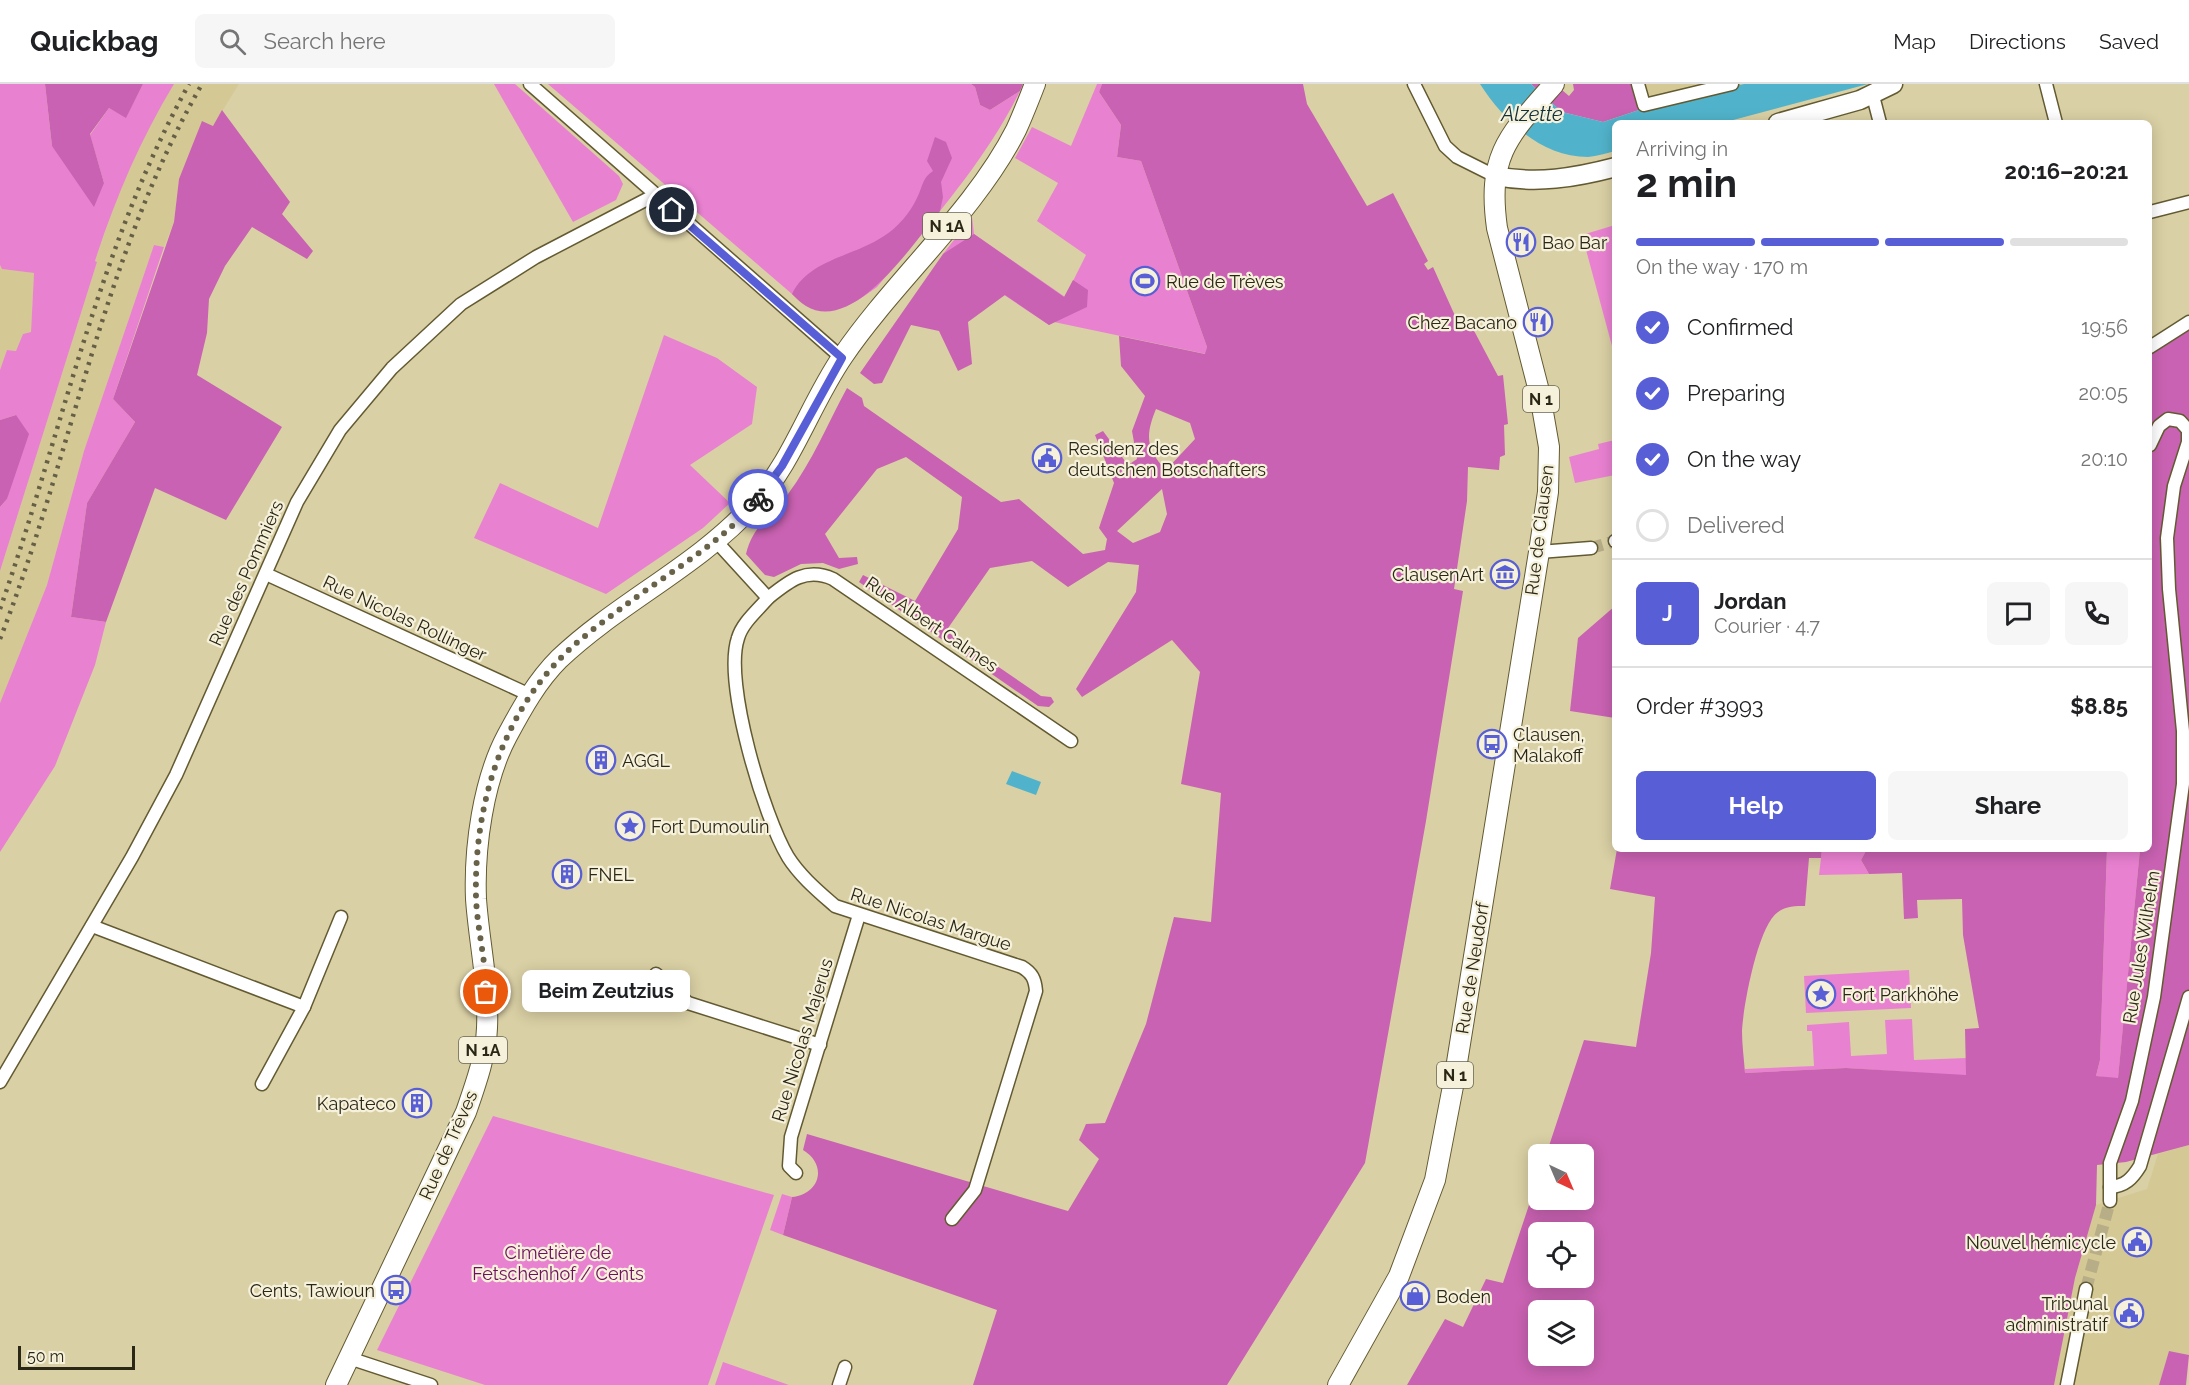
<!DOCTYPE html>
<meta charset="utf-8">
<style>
body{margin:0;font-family:Raleway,sans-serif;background:#f6f6f6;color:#202124;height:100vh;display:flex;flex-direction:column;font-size:22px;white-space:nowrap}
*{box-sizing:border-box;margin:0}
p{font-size:20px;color:#757577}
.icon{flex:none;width:33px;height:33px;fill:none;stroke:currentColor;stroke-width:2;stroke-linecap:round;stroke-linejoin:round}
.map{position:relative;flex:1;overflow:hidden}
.side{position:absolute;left:1612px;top:36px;width:540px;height:732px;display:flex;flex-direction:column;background:#fff;border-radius:9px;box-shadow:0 3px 15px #0003}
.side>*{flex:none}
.needle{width:39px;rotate:136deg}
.fabs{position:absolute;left:1528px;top:1060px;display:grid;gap:12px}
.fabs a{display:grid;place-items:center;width:66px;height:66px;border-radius:9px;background:#fff;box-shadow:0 3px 15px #0003;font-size:30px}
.scale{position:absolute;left:18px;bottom:15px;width:117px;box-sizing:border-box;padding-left:6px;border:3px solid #2b2716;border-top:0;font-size:16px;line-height:21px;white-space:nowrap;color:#2b2716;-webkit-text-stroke:4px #f6f1db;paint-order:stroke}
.pin{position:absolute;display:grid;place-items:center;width:51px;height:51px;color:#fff;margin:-26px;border:3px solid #fff;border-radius:50%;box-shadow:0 2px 6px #0007}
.courier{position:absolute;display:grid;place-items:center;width:60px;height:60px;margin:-30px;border:4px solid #585fd6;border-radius:50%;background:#fff;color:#222;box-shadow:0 2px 8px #0007}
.bubble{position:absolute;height:42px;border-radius:9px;background:#fff;box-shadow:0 3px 15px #0003;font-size:20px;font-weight:700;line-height:42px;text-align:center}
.summary em{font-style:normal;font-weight:700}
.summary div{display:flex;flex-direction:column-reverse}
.summary{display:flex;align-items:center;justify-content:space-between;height:102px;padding:0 24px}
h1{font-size:39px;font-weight:700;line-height:45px}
.bar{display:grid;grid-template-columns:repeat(4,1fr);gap:9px 6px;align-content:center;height:72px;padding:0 24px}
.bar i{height:8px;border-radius:4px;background:#e0e0e0}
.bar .current{background:#585fd6}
.bar p{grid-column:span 4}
.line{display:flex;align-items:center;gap:15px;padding:0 24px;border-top:2px solid #e0e0e0}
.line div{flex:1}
.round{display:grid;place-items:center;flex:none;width:63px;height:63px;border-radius:9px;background:#f6f6f6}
ol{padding:0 24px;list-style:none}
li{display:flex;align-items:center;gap:18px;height:66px}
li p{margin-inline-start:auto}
li .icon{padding:6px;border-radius:50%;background:#585fd6;color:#fff;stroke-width:4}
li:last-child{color:#757577}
li i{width:33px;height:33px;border:3px solid #e0e0e0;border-radius:50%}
.cta{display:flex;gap:12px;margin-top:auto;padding:12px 24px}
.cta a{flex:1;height:69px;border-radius:9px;background:#585fd6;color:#fff;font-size:24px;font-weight:700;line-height:69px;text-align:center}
.cta a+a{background:#f6f6f6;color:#202124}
header{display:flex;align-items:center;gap:36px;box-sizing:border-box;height:84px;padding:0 30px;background:#fff;border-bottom:2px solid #e0e0e0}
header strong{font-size:28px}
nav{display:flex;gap:33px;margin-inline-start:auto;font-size:21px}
.search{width:420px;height:54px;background:#f6f6f6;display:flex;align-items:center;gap:15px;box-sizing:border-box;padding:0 21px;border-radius:9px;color:#757577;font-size:22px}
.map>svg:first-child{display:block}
</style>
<header>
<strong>Quickbag</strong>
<div class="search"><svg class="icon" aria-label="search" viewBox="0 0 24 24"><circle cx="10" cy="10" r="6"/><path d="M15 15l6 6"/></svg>Search here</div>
<nav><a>Map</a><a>Directions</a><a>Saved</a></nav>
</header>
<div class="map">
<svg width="2189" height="1301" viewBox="0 0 2189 1301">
<rect width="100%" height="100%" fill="#dad0a5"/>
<!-- built -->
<g fill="#d4c895">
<path d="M174,0H239L213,42L203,37L179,95L174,138L164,163L154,161L84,367L47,501L0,619V487L97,178L95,177L120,105L150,40Z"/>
<path d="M1632,0H1744L1639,26Z"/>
<path d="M0,181L3,185L34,189L31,248L23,250L16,267L7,266L0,286Z"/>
<path d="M2189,1061V1271L2169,1267L2159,1301H2054L2075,1194L2096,1121L2147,1105L2158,1070Z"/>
</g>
<!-- green -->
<g fill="#e981d1">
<path d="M0,0H45L52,62L104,99L90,51L109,24L126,33L143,0H174C140,56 115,115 95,177L97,178L0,487V423L7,415L16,331L0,336V286L7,266L16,267L23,250L31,248L34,189L2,185L0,181Z"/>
<path d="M494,0H515L619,92L623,100L616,116L573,138Z"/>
<path d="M548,0H971L975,3L980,21L990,26L1020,7C984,80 928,141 877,203C846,226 824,237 792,210Z"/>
<path d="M1097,0H1102L1099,8L1121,41L1117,73L1141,77L1207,263L1206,270L1054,238L1049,241L943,170L972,133L974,150L1065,213L1086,171L1037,137L1058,99L1015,74L1032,43L1071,62Z"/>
<path d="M1615,141L1616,143L1615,273L1582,151Z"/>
<path d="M154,161L164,163L113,315L135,338L87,419L71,533L106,538L95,581L55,682L0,768V619L47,501L84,367Z"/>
<path d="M664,251L717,274L757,303L752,340L690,381L730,419L703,444L606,510L474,454L500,399L598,444Z"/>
<path d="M1615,356V391L1575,399L1569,373L1599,365L1598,360Z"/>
<path d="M1822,765H1867L1861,776L1869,790L1819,791Z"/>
<path d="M2107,765H2140L2118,995L2096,992L2100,976Z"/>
<path d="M1909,886L1911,924L1806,929L1804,892Z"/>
<path d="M1912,935L1914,976L1966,974L1967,992L1846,984L1745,989V985L1814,982L1812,947H1807V941L1849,938L1851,972L1887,970L1885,936Z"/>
<path d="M493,1032L774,1111L708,1301H485L377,1266Z"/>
<path d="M782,1110L792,1113L783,1151L770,1146Z"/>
<path d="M723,1278L789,1301H715Z"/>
</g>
<!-- forest -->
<g fill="#c962b2" fill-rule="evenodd">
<path d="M45,0H143L126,34L109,24L90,50L104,99L94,123L52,62Z"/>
<path d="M971,0H1023L1020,7L990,26L980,21L975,3Z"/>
<path d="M1102,0H1303L1307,20L1367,122L1393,109L1428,177L1424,180L1428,186L1433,183L1461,245L1471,241L1498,292L1503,291L1508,340L1504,341L1505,371L1500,373L1499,386L1468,383L1467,417L1454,505L1463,507L1426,737L1365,1079L1227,1301H973L997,1226L783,1151L792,1113C820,1110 828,1081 803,1066L807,1050L1068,1127L1099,1075L1079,1056L1086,1040L1105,1039L1146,940L1174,833L1211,838L1221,709L1181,700L1200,588L1172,556L1082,613L1076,605L1136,508L1139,481L1108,478L1068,503L1032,477L990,484L946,547L1041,612L1051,613L1054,618L1049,623L1038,622L859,498L863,491L915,517L958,445L962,413L906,373L877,385L825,450L839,474L857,473L858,480L839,485L823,479L801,480L774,493L765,491L746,470C752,443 771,431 788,410C812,378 828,339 847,304L862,314L864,322L1001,418L1019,415L1083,470L1105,466L1107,455L1099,444L1114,399L1095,351L1103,347L1128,381L1137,375L1132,347L1145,312L1121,282L1119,252L1205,270L1207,263L1141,77L1117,73L1121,41L1099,8ZM1156,325L1190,339L1195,355L1166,386C1146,365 1145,352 1156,325ZM1162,405L1167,430L1160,448L1133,459L1117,447Z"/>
<path d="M1531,0H1555L1569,12L1574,6L1573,0H1632L1639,26L1603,38L1562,28Z"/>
<path d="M222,26L290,118L282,130L313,167L307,175L252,143L225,182L209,215L207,249L197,291L282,343L226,436L155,404L106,538L71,533L87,419L135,338L113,315L174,138L179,95L202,37L213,42Z"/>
<path d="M935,53L946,58L952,74L941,98L943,113L940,127C915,157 854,251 806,222C801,219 796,214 792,210C809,175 853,173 884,152C898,143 910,129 917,114C923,102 922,94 933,87L927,77Z"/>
<path d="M974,150L1064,213L1073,196L1088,206L1087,223L1049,241L1005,211L968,238L972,280L958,287L939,247L911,241L882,299L874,300L860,289L943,170Z"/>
<path d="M2189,238V1061L2126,1078L2097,1081L2096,1121L2075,1194L2054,1301H1407L1445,1235L1463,1243L1486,1195L1503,1199L1539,1091V1116H1584V1071H1546L1584,956L1636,963L1651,869L1655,813L1610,805L1617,765H1822L1821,774H1809L1805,822C1796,822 1786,822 1778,828C1758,841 1743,923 1742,947C1742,961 1744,975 1745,989L1846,984L1966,991L1965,945L1979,944L1963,851L1962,815L1917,816L1918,834L1904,835L1902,789L1869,790L1861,776L1867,765H2107L2100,976L2096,992L2118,994L2140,765H2150V263ZM1539,1149H1584V1194H1539ZM1539,1227H1584V1272H1539Z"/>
<path d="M16,331L29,350L7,415L0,423V336Z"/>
<path d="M1615,522V634L1570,627L1578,554Z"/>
<path d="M2169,1267L2189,1271L2186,1301H2159Z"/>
</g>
<!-- water -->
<g fill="#51b3cb">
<path d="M1480,0H1531L1562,28L1603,38L1639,26L1744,0H1868L1722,39H1616L1615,67C1607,69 1597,72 1588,73C1541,73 1504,37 1480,0Z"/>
<path d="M1012,687L1041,698L1036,711L1006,700Z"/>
</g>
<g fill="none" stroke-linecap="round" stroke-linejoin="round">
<!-- street-tunnel -->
<g stroke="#b7ae88" stroke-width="12" stroke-dasharray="12 6" stroke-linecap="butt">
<path d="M1591,464L1615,457"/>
<path d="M2086,1205L2110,1117"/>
</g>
<!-- street casing -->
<g stroke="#635a32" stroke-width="15">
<g id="street">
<path d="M530,0L842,274"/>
<path d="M1414,0L1445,62L1457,73L1495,92"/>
<path d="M1638,0L1644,21L1732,0"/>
<path d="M2046,0L2056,39"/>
<path d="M1873,12L1880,39"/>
<path d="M2150,128L2189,118"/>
<path d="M2150,263L2189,238"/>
<path d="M715,456L768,514C758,526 742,539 738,554C723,598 764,733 788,773C800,792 818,807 835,822L1022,883C1032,889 1035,895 1036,907L975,1106L952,1135"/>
<path d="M1615,457H1616"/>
<path d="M1539,468L1591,464"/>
<path d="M266,490L530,611"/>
<path d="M768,514C789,497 806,483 833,495L1071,657"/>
<path d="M92,842L304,923L262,1000"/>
<path d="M656,890L688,919L820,961"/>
<path d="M304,923L341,833"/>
<path d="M0,998L132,773L176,691L297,418L340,346L392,284L461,220L536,173L655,111"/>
<path d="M796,1089L789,1082L791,1053L859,831"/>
<path d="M2110,1103C2125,1102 2132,1095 2140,1082L2189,913"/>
<path d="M2110,1117V1079L2132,1017L2154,913L2183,700V647L2169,505L2167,454L2174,402L2188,358V346L2180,337L2168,335L2159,342L2150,361"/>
<path d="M349,1274L431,1301"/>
<path d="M839,1301L845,1283"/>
<path d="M2067,1301L2086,1205"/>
</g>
</g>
<!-- secondary casing -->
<g stroke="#635a32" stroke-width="21">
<g id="secondary">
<path d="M1778,39L1860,16L1893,0"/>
<path d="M1495,92C1537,100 1574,94 1616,83"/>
</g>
</g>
<!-- primary casing -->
<g stroke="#635a32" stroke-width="22">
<g id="primary">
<path d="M336,1301L466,1028C475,1002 486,972 487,944C489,900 479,858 476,815C474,764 483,697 507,652C522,624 537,597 559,575C619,518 698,482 753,421C793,378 810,320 843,272C894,197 975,127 1016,46C1023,31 1029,15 1035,0"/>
<path d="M1338,1301L1399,1192L1435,1096L1454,997L1539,468L1548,408L1549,363L1540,311L1497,144C1487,71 1508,52 1554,0"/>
</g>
</g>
<!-- street -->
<use href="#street" stroke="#fff" stroke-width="12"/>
<!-- secondary -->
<use href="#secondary" stroke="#fff" stroke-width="18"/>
<!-- primary -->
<use href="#primary" stroke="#fff" stroke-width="20"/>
<!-- rail -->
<g stroke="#655f45" stroke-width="4.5" stroke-dasharray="3 6" stroke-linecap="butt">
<path d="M0,525C62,349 98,164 189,0"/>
<path d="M0,555C72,371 103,172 202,0"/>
</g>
</g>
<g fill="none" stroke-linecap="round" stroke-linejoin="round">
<!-- done -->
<path stroke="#686248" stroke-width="6" stroke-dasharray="0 10.8" d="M486,908C486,876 477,845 476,813C474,728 498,641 557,578C577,556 603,538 627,520C671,487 723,458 758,415"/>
<!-- route -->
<path stroke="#585fd6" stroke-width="8" d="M672,126L842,274L782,382L758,415"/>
</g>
<!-- icons -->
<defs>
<g id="restaurant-ring" transform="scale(1.5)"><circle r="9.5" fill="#f6f1db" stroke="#585fd6" stroke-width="1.5"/><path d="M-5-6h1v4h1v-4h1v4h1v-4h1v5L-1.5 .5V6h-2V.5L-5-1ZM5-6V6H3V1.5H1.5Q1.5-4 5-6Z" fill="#585fd6"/></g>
<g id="stadium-ring" transform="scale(1.5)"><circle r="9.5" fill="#f6f1db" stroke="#585fd6" stroke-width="1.5"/><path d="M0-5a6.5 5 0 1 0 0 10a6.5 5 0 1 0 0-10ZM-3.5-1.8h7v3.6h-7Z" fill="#585fd6"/></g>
<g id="civic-ring" transform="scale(1.5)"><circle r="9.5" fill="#f6f1db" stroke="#585fd6" stroke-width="1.5"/><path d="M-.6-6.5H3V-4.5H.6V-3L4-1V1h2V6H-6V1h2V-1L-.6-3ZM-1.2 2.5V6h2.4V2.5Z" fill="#585fd6"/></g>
<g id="museum-ring" transform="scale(1.5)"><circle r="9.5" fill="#f6f1db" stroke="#585fd6" stroke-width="1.5"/><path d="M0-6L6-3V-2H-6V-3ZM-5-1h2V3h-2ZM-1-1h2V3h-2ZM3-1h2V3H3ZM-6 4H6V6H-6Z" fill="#585fd6"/></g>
<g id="bus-ring" transform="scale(1.5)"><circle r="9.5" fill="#f6f1db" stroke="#585fd6" stroke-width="1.5"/><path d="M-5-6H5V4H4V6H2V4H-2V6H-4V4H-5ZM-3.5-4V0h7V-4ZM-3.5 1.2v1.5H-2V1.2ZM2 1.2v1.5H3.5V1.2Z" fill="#585fd6"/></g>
<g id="building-ring" transform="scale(1.5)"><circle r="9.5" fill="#f6f1db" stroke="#585fd6" stroke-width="1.5"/><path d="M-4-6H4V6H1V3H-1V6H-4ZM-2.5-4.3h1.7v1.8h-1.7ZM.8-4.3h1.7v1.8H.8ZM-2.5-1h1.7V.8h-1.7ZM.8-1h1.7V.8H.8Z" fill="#585fd6"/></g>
<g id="sight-ring" transform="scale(1.5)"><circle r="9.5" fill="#f6f1db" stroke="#585fd6" stroke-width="1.5"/><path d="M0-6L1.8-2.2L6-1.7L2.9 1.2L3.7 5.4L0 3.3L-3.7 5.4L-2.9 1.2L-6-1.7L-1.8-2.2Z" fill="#585fd6"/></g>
<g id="shop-ring" transform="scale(1.5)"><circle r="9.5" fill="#f6f1db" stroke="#585fd6" stroke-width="1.5"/><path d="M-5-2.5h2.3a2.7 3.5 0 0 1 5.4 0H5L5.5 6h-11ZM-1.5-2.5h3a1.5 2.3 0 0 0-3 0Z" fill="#585fd6"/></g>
</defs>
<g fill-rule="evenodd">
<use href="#restaurant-ring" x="1521" y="158"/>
<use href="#stadium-ring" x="1145" y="197"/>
<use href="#restaurant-ring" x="1538" y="238"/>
<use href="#civic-ring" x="1047" y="374"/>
<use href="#museum-ring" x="1505" y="490"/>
<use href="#bus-ring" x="1492" y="660"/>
<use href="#building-ring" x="601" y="676"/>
<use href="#sight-ring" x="630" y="742"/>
<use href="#building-ring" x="567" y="790"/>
<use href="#sight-ring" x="1821" y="910"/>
<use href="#building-ring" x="417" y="1019"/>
<use href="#civic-ring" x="2137" y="1158"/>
<use href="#bus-ring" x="396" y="1206"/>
<use href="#shop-ring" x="1415" y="1212"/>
<use href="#civic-ring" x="2129" y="1229"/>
</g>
<g text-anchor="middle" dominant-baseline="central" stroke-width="4.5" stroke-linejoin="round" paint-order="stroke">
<!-- shield labels -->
<g fill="#f6f1db" stroke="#686451" stroke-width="1.5">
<rect x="923" y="129" width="48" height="26" rx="4.5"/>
<rect x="1523" y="302" width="36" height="26" rx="4.5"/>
<rect x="459" y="953" width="48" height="26" rx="4.5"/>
<rect x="1437" y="978" width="36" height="26" rx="4.5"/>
</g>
<g font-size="16" font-weight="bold" fill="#2b2716">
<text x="947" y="142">N 1A</text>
<text x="1541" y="315">N 1</text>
<text x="483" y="966">N 1A</text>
<text x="1455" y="991">N 1</text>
</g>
<!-- poi labels -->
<g font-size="18" fill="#2b2716" stroke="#f6f1db" text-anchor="start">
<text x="1542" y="158">Bao Bar</text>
<text x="1166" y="197">Rue de Trèves</text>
<text x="1517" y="238" text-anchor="end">Chez Bacano</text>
<text x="1068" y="364">Residenz des<tspan x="1068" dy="21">deutschen Botschafters</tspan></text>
<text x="1484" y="490" text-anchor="end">ClausenArt</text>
<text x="1513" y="650">Clausen,<tspan x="1513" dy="21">Malakoff</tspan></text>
<text x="622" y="676">AGGL</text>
<text x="651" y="742">Fort Dumoulin</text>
<text x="588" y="790">FNEL</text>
<text x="1842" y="910">Fort Parkhöhe</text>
<text x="396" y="1019" text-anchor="end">Kapateco</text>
<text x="2116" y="1158" text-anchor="end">Nouvel hémicycle</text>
<text x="375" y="1206" text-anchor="end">Cents, Tawioun</text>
<text x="1436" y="1212">Boden</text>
<text x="2108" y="1219" text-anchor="end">Tribunal<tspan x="2108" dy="21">administratif</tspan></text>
</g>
<!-- street labels -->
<g font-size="18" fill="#2b2716" stroke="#f6f1db">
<text transform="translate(1539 446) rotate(-83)">Rue de Clausen</text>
<text transform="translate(246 489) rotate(-66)">Rue des Pommiers</text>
<text transform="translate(405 534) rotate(25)">Rue Nicolas Rollinger</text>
<text transform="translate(932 540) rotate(34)">Rue Albert Calmes</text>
<text transform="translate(931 835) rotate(18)">Rue Nicolas Margue</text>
<text transform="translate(2141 863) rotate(-81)">Rue Jules Wilhelm</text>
<text transform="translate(1472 884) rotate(-81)">Rue de Neudorf</text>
<text transform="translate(802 956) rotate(-73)">Rue Nicolas Majerus</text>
<text transform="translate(448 1061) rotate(-66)">Rue de Trèves</text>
</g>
<!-- park labels -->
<g font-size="18" fill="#6f0f5f" stroke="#f6f1db">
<text x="558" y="1168">Cimetière de<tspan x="558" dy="21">Fetschenhof / Cents</tspan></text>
</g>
<!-- water labels -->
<g font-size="20" font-style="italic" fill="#123038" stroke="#f6f1db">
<text x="1532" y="30">Alzette</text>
</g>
</g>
</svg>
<div class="fabs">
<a><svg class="needle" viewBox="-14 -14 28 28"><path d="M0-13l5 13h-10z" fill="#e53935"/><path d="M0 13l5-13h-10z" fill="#757577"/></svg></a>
<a><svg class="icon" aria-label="locate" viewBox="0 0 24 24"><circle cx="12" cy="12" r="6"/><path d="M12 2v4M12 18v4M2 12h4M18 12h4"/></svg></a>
<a><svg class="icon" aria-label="layers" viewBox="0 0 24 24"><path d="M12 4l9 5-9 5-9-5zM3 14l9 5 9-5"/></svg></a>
</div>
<div class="scale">50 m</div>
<div class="pin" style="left:486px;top:908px;background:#ea580c"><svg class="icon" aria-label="bag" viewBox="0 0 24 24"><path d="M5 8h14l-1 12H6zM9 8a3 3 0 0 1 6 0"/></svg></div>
<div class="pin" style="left:672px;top:126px;background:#1f2937"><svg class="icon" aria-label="home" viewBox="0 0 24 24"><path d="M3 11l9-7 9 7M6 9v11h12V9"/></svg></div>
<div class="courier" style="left:758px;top:415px"><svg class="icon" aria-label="bike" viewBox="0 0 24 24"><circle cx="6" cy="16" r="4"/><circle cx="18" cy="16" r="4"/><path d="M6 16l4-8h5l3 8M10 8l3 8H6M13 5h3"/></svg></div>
<div class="bubble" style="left:522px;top:886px;width:168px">Beim Zeutzius</div>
<section class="side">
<div class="summary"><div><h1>2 min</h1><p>Arriving in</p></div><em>20:16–20:21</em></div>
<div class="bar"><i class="current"></i><i class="current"></i><i class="current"></i><i></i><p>On the way · 170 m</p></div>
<ol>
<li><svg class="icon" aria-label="check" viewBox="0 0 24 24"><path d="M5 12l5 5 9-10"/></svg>Confirmed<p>19:56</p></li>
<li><svg class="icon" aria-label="check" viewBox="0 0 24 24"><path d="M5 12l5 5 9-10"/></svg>Preparing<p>20:05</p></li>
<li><svg class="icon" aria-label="check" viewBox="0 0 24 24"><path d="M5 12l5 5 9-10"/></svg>On the way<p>20:10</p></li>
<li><i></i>Delivered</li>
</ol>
<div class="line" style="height:108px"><b class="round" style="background:#585fd6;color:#fff">J</b><div><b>Jordan</b><p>Courier · 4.7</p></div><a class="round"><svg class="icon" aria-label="chat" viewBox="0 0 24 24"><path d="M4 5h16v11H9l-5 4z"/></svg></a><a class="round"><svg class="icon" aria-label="phone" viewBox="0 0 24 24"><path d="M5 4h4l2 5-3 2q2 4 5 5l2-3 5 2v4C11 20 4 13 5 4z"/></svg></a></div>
<div class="line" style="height:78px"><div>Order #3993</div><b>$8.85</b></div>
<div class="cta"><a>Help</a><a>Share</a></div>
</section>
</div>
